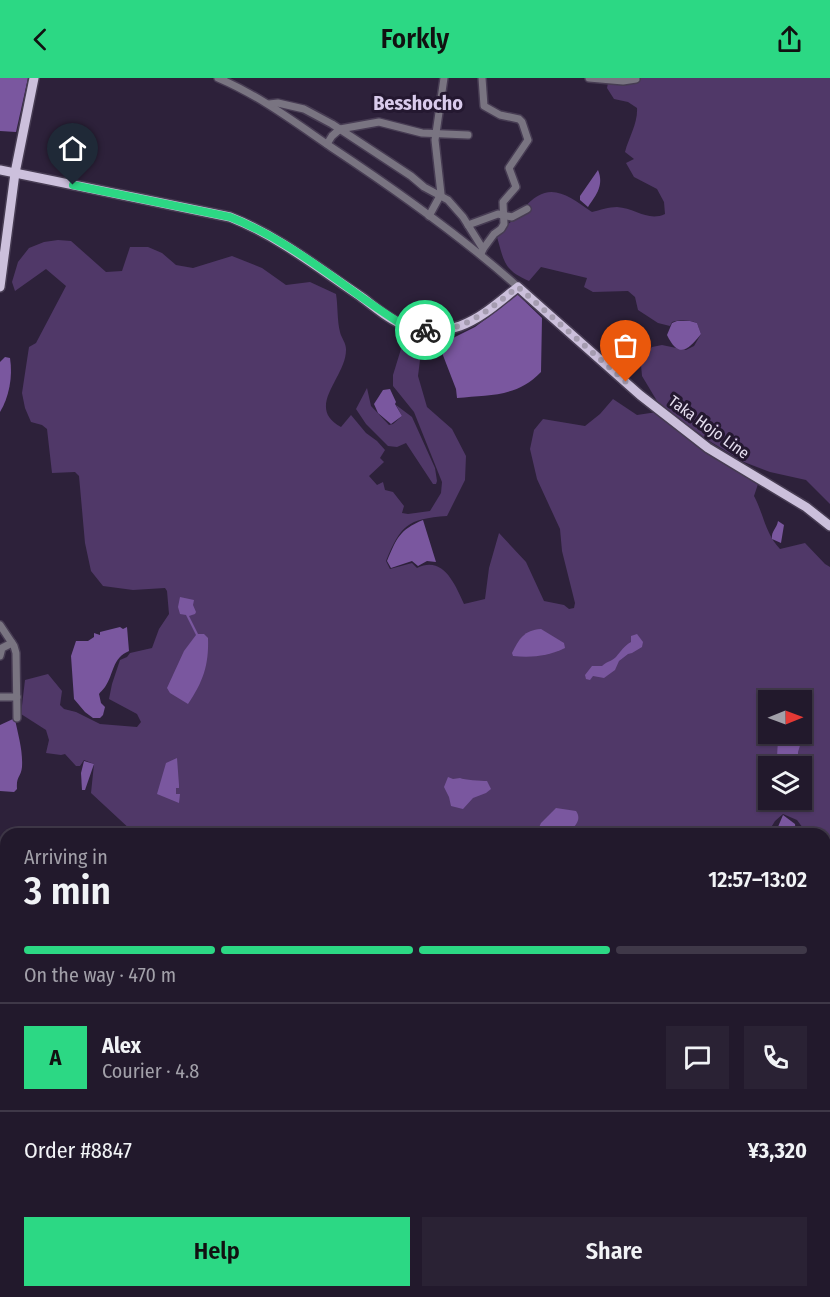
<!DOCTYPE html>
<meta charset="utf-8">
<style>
body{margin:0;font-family:"Fira Sans Condensed",sans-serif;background:#2a2234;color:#f1f3f6;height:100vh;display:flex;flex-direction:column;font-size:22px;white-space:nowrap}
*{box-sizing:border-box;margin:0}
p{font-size:20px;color:#a2a0a9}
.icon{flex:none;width:33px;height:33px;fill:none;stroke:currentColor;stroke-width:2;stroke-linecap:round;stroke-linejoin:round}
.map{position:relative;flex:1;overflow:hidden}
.side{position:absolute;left:0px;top:750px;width:831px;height:470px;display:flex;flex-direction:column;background:#22192c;border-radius:18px 18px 0 0;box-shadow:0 2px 4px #0004,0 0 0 2px #3f3848}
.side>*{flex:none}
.needle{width:39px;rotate:89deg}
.buttons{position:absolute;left:758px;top:612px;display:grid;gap:12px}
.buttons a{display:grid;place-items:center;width:54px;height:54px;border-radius:0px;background:#22192c;box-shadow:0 2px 4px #0004,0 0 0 2px #3f3848;font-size:30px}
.pin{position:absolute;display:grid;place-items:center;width:51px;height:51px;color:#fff;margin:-62px -26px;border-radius:50% 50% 50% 0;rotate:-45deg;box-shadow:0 0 6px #0007}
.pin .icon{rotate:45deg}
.courier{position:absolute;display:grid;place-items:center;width:60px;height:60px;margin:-30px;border:4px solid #2cd884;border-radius:50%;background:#fff;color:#222;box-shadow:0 2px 8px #0007}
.head em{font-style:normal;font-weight:600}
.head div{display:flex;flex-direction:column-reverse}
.head{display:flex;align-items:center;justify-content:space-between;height:102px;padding:0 24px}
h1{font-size:39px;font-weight:600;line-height:45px}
.bar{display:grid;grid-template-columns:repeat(4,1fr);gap:9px 6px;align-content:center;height:72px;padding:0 24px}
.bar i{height:8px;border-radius:4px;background:#3f3848}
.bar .active{background:#2cd884}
.bar p{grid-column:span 4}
.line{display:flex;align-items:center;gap:15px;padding:0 24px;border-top:2px solid #3f3848}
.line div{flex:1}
.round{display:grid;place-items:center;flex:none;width:63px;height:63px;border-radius:0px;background:#2a2234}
.button{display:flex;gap:12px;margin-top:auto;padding:12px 24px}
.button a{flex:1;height:69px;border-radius:0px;background:#2cd884;color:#111;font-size:24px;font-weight:600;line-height:69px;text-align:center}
.button a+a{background:#2a2234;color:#f1f3f6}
header{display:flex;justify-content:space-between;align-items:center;height:78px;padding:0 24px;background:#2cd884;color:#111;font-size:27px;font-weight:600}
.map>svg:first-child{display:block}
</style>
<header><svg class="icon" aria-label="back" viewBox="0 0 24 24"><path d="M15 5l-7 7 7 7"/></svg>Forkly<svg class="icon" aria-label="share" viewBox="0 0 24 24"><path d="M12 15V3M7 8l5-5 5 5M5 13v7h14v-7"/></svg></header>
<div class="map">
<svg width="830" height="1219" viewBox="0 0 830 1219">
<rect width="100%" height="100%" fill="#2d213a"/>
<!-- green -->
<g fill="#503868" fill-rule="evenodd">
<path d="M609,0H830V426L806,402L770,394L744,384L711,364L660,328L642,298L641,287L644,277L652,269L662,267L686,272L694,268L701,256L697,245C689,242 680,242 672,244L670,248L658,245L638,232L635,219L628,213L593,214L584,209L587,200L541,189L529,203C502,192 504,181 496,156L502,148C512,146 516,139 523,131C548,101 566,116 592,134C600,132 609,129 617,129C635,130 648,144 665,136L664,124L657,111L634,99L626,85L634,81L625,74C629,59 638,45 637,30L628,24L614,21L607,10Z"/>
<path d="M58,162L71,163L106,194L122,193L130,169H148L162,175L176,187L193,190L232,178L262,190L286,207L310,204L336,216C338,228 337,242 340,254C341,259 346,265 346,271C347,299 304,329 341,349L351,337L366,355L377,363L385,372L380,380L384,384L369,398L377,407L383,404L385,412L393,414L404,428L402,435L408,436L430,433L441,415L442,404L414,334L393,308V297L401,271V263L420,282L418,298L427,329L452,351L466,378L465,402L447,438C407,441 401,447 386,483L390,491L412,485L417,490C443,477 455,506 464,526L485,521L489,490L499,455L526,484L544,523L564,527L569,531L574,530L575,525L562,473L560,451L537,401L530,371L534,352L543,341L585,348L600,336L613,321L637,337L657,334L707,373L758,406L754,418C764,437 765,455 780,471L805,465L825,486L830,489V809H825V756H805L806,754L797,742L783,736L775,743L767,756H124L132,753L91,715L94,686L84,682L80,688H76L65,676L61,677L46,675L49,662L46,652L21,636L25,602L48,596L62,613L60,627L64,631L76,634L100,646L137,649L141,644L137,636L109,621L112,606L120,582L127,579L130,575L152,570L159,551L169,536L167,513L165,510L133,512L103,508L91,493L85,465L79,398L75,394L52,395L47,351L42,347L31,344L25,330L22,315L29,269L36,265L66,208L46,191L15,213L12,204L18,184L29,170L44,164ZM768,622H801V656H768ZM768,688H801V722H768Z"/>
<path d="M367,310L371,328L389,347L393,346L402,338L396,327L412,339L435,390L437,403L436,406H433L406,365L397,369L388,368L366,346L356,331Z"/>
<path d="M6,866V944L0,945V871Z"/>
</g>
<!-- water -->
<g fill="#7a579f">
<path d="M0,0H28L16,54L0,53Z"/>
<path d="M598,92C604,107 597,116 588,129L580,122V118Z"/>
<path d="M516,215L542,240L541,294C517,319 490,317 457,320L456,311L439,267L475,249L502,229Z"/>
<path d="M677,243H690L697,245L701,256C689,271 679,282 667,257L672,245Z"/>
<path d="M5,279L10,280C13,299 9,319 0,334V284Z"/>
<path d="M390,311L396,324L395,326L402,338L391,346L378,335L374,326L383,312Z"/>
<path d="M423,442L436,484L427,483L418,488L412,483L391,490L387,483C397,460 399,452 423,442Z"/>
<path d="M778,443L784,447L781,465L772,461C771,453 777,450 778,443Z"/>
<path d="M180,519L194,522L193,527L196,534L195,536L189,538L198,556H204L208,560C209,587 203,604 188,626L170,615L167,610L184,573L196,557L186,537L180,536L178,529Z"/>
<path d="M120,549L123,551L127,549L129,573C112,580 114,596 105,609C103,612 100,614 99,616L101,625L105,629L103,637L100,640H93L85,634L74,621L71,578L76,563H88L94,559V555L100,557V554Z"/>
<path d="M541,551L564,565L565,570C548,578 532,580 513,578L512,575C519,561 524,552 541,551Z"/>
<path d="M637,556L643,564L642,569L632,575L628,576L619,583L615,592L604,600L593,598L590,602L586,601L585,597L592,588H602C607,583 611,584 616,579C621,573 624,568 631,564V558Z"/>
<path d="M13,641H15C18,657 23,672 22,689C21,699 16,698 17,711L14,714L0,713V647Z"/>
<path d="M781,659L794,662L802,661L798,674V683H788L777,679L778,661Z"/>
<path d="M177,680L179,707V710H176V716H180L179,725L157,716L166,685Z"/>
<path d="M84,683L94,686L85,712H82L81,695Z"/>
<path d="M448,699L453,701L460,700C464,702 481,703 487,703L491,711L486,715L473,720L463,731L451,728L449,719L444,709Z"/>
<path d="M556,730L576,733C583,743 573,750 566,756H536L541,745Z"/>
<path d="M783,737L795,746L796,756H775Z"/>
</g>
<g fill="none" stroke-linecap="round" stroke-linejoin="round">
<!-- river -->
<g stroke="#7a579f" stroke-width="10">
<path d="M825,1022L830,1016"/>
<path d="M554,1219L565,1214"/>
</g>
<!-- minor casing -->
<g stroke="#473c53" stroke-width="10">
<g id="minor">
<path d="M218,0C260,18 293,43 331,69C396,112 460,157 518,209"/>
<path d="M482,0L484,28L500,37L519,41L522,44L528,62L509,90L516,109L503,124L504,146L501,151L494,156L483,171"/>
<path d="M589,0L623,3L636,1"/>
<path d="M269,26L278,25L304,31L332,46L411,98L424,109L448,122L463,139L483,171L481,176"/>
<path d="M327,66L332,58L340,51L379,44L422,55L468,57"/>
<path d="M429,138L441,116L435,62L444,0"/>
<path d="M468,147L498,136L512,139L527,131"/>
<path d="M0,547L14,568L16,575L17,640"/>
<path d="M0,578L2,570L12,565"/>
<path d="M0,619H17"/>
<path d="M825,952L830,948"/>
<path d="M0,1118L6,1116"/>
<path d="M0,1190H6"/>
<path d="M148,1214L149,1219"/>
<path d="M264,1214L268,1219"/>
<path d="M231,1219L241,1214"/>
<path d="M326,1219L327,1214"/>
<path d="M375,1219L385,1215"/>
</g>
</g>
<!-- major casing -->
<g stroke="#473c53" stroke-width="12">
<g id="major">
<path d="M0,92L230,139C278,158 317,189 360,218C374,228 389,242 406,248C423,254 443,254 460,248C482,240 500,223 518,209L640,317L708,370L806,429L830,448"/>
<path d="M0,209L15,95L34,0"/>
<path d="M0,1099L6,1104"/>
<path d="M825,1199L830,1195"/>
<path d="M85,1214L87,1219"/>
<path d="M802,1219L809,1214"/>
</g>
</g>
<!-- minor -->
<use href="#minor" stroke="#797481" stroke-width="7"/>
<!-- major -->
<use href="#major" stroke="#ccc0dc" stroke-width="9"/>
</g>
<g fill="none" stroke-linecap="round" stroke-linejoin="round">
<!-- done -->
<path stroke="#a59cb0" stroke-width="6" stroke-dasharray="0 10.8" d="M425,252C463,256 489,231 518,209L626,304"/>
<!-- route -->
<path stroke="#2cd884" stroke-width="8" d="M73,107L230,139C294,164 345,211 403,247L425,252"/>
</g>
<g text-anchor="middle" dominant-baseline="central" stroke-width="6" stroke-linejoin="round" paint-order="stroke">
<!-- street labels -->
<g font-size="16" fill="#e6dff0" stroke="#241830">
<text transform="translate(709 349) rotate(36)">Taka Hojo Line</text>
</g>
<!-- quarter labels -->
<g font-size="20" font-weight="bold" fill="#d9cbec" stroke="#241830">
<text x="418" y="25">Besshocho</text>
</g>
</g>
</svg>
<div class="buttons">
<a><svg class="needle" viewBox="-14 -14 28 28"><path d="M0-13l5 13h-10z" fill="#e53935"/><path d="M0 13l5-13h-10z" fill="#a2a0a9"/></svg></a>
<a><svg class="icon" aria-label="layers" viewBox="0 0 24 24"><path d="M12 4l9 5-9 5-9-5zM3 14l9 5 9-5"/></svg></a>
</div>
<div class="pin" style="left:626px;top:304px;background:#ea580c"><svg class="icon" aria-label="bag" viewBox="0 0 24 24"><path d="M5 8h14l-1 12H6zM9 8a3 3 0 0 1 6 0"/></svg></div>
<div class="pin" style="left:73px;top:107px;background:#1f2937"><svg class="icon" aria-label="home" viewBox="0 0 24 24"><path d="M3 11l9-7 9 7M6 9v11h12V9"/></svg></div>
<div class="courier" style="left:425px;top:252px"><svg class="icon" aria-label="bike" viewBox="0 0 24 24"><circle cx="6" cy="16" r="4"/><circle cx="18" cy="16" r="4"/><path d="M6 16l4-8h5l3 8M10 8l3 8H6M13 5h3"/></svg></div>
<section class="side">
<div class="head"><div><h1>3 min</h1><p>Arriving in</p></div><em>12:57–13:02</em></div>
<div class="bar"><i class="active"></i><i class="active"></i><i class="active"></i><i></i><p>On the way · 470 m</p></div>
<div class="line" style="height:108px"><b class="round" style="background:#2cd884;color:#111">A</b><div><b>Alex</b><p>Courier · 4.8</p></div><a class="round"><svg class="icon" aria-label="chat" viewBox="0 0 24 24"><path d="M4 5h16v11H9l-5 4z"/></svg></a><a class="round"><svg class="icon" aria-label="phone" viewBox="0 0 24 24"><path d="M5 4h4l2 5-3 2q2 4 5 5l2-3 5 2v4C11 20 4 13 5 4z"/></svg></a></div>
<div class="line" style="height:78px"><div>Order #8847</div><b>¥3,320</b></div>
<div class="button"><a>Help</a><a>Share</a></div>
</section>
</div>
